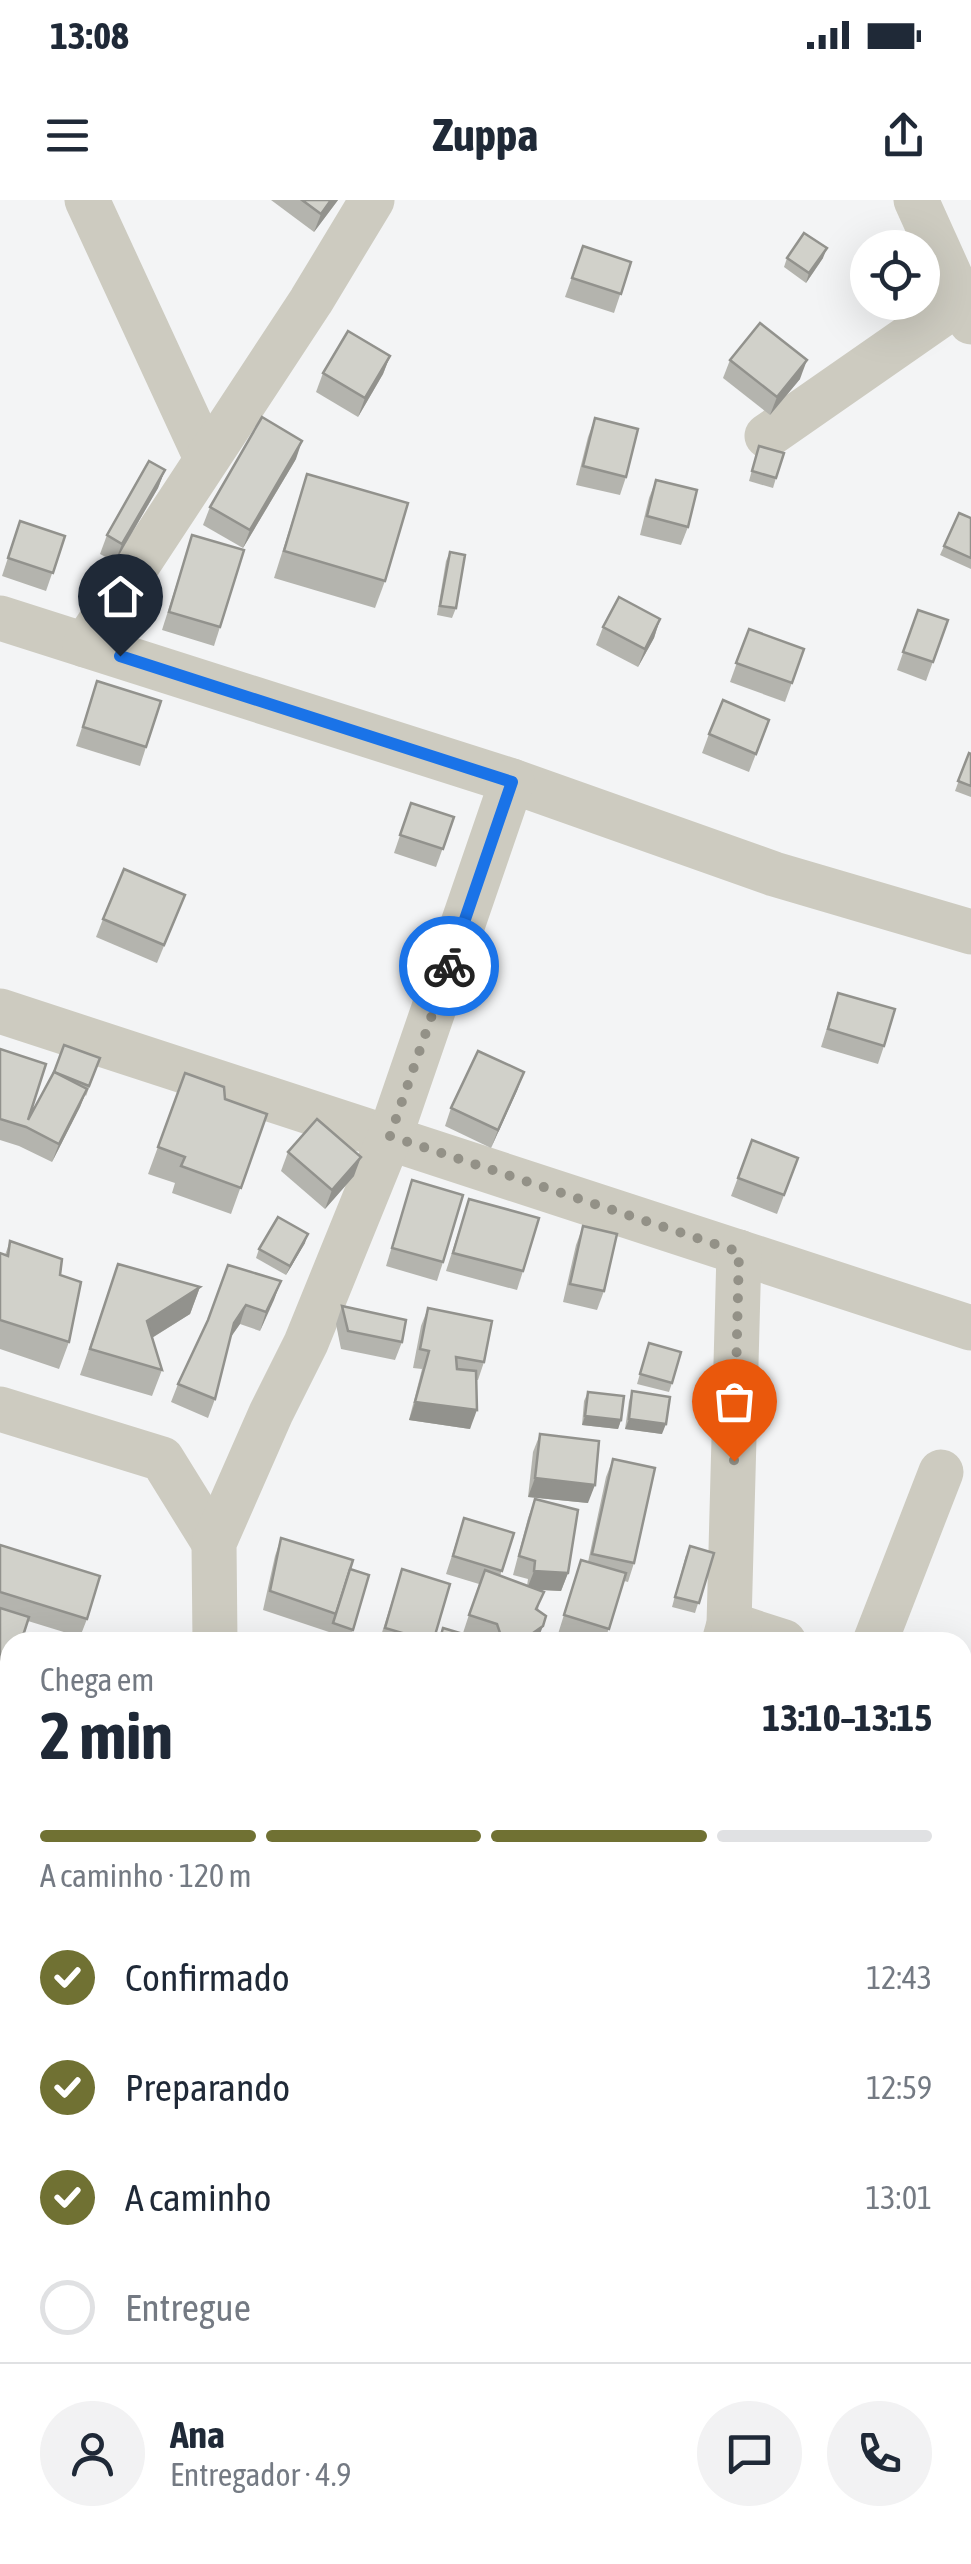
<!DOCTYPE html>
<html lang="pt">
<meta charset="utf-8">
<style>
body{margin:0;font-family:"Asap Condensed",sans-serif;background:#f2f2f3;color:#1f2937;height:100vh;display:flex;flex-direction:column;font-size:38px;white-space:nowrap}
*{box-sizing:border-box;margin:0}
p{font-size:32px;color:#747a83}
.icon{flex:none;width:55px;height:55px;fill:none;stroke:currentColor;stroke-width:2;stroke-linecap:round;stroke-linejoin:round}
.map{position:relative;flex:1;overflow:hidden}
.details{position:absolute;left:0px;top:1432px;width:972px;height:932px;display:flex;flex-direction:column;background:#fff;border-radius:30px 30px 0 0;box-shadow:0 10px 40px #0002}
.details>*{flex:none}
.tools{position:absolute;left:850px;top:30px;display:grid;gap:20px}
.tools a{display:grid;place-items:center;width:90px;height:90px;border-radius:50%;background:#fff;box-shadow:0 10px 40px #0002;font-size:50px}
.pin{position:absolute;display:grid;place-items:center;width:85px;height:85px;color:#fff;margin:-102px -42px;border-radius:50% 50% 50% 0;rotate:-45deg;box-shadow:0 0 10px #0007}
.pin .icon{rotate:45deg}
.courier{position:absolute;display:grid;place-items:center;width:100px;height:100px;margin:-50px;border:8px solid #1a73e8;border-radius:50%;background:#fff;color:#222;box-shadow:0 2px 12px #0007}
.summary em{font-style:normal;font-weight:700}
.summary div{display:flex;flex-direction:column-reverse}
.summary{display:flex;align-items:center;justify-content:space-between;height:170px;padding:0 40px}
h1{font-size:65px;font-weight:700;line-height:75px}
.bar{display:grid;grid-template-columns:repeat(4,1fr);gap:15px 10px;align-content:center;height:120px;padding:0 40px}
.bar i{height:12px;border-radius:8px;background:#e0e1e3}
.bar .on{background:#707133}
.bar p{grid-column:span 4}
.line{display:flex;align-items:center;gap:25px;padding:0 40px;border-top:2px solid #e0e1e3}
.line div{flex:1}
.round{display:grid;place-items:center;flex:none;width:105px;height:105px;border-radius:52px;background:#f2f2f3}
ol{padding:0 40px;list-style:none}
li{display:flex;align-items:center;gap:30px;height:110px}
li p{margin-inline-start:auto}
li .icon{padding:10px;border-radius:50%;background:#707133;color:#fff;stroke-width:4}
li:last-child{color:#747a83}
li i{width:55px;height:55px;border:5px solid #e0e1e3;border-radius:50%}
.status{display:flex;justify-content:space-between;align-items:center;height:70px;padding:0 50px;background:#fff;direction:ltr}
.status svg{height:28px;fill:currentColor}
header{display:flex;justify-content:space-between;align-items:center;height:130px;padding:0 40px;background:#fff;font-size:45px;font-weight:700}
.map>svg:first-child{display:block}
</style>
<div class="status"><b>13:08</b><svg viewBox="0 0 49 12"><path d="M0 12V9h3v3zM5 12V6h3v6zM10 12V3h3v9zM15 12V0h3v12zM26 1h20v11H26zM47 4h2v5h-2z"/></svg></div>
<header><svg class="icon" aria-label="menu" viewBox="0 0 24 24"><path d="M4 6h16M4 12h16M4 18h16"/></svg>Zuppa<svg class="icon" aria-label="share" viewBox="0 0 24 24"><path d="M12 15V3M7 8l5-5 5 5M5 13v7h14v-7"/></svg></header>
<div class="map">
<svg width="971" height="2364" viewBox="0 0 971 2364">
<rect width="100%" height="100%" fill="#f3f4f5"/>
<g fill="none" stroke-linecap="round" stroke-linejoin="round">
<!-- minor -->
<g stroke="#cdcbc0" stroke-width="45">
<path d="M87,0L206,258"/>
<path d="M916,0L971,122"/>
<path d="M767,236L961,101"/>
<path d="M0,418L512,581L774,674L971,732"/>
<path d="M85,445L311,101L372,0"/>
<path d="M0,811L971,1128"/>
<path d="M0,1209L162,1259L214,1343"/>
<path d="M729,1424L784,1442"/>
<path d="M215,1442L214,1343L271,1213L306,1143L390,936L512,581"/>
<path d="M724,1442L729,1424L739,1052"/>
<path d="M875,1442L941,1272"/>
<path d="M962,1504L971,1507"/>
<path d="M0,1616L10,1619"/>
<path d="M962,1841L971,1844"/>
<path d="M0,2153L10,2146"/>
<path d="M962,2198L971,2201"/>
</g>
</g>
<!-- wall -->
<g fill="#b4b4ae">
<path d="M271,0H338L314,32Z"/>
<path d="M583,46L631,62L614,113L565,97Z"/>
<path d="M787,58H823L806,83L784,67Z"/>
<path d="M390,156L383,174L358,217L316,192L323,173Z"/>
<path d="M730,160L800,179L770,215L723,178Z"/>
<path d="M595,218L626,277L620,295L576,285L588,237Z"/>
<path d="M756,255L776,278L773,288L749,281Z"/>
<path d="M296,259L243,348L203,325L210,307Z"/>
<path d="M165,270L158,288L115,362L100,354L107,335Z"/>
<path d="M307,274L385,381L375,408L274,378Z"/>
<path d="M656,280L688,327L681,345L640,335L649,298Z"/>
<path d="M971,318V369L940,355L944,346Z"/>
<path d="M20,321L65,336L46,391L2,376Z"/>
<path d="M192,335L220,427L214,446L162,430Z"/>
<path d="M450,352L456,408L452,418L437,415L446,361Z"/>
<path d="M918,410L948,420L926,481L897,470Z"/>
<path d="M660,419L654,438L638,467L596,445L603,427Z"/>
<path d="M749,429L804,449L785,502L730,482Z"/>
<path d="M97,481L146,547L140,566L76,546Z"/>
<path d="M769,520L749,572L702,553L709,534Z"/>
<path d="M969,553L971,554V597L955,591Z"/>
<path d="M411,603L454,617L436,667L394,653Z"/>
<path d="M185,695L157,763L96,737L103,719Z"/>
<path d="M838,793L884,846L878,864L821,847Z"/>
<path d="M0,849L28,920L54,872L100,858L86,896L85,895L80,907L52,962L19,946L0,940Z"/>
<path d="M524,872L491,948L445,926L451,908Z"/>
<path d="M185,873L225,899L267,914L231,1014L172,993L175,983L148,974Z"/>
<path d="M752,940L798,958L777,1014L731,996Z"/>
<path d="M288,952L354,976L325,1009L281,971Z"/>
<path d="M412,980L443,1062L437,1081L386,1066Z"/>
<path d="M469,999L523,1071L517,1090L446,1071Z"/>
<path d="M583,1026L604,1091L597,1110L563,1102L576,1045Z"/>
<path d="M10,1041L60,1075L69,1142L59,1169L0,1149V1053L5,1055Z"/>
<path d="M305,1043L286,1075L256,1058L259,1049Z"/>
<path d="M118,1064L200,1087L190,1114L152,1138L162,1170L152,1196L80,1175Z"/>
<path d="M281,1081L260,1131L240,1124L231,1137L215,1199L208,1218L171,1202L178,1184L208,1121Z"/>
<path d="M342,1106L402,1142L395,1160L341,1149L336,1124Z"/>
<path d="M428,1108L484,1162L478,1180H476L470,1229L409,1220L422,1169L413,1168L421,1126Z"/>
<path d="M649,1143L672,1183L669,1192L637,1184Z"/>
<path d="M632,1191L662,1234L625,1229L629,1201Z"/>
<path d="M588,1192L621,1220L618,1229L582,1225L584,1201Z"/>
<path d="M540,1234L588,1303L528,1297L533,1252Z"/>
<path d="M613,1259L634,1363L628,1382L624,1381L607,1434L626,1442H586L558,1434L581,1360L588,1362L606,1277Z"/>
<path d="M535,1299L568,1373L561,1391L539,1390L537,1442H491L463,1433L479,1384L446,1374L464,1318L514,1333L500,1376L527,1386L528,1379L513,1375L528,1318Z"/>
<path d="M281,1338L350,1369L353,1430L350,1439L263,1410L275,1356Z"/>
<path d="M0,1345L87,1419L80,1437L28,1421L10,1442V1490L0,1518Z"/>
<path d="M714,1353L695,1413L672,1407L686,1355Z"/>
<path d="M402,1369L433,1442H379Z"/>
<path d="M0,1743L10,1746V1836L0,1833Z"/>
<path d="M10,2243V2320L0,2316V2248Z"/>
</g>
<!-- shaded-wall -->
<g fill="#92928d">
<path d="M331,0H338L314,32L321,14Z"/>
<path d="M827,48L823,58L806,83L809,73Z"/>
<path d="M390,156L383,174L358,217L365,198Z"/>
<path d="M807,160L800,179L770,215L777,197Z"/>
<path d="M302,241L296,259L243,348L250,330Z"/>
<path d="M165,270L158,288L115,362L122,344Z"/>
<path d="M660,419L654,438L638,467L645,449Z"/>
<path d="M524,872L517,891L491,948L498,930Z"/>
<path d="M87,889L80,907L52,962L59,944Z"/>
<path d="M361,957L354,976L325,1009L332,990Z"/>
<path d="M308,1034L305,1043L286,1075L290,1066Z"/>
<path d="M281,1081L274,1100L260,1131L266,1112Z"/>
<path d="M200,1087L190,1114L137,1147L147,1121Z"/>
<path d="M246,1105L240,1124L227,1142L234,1123Z"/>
<path d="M415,1202L477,1210L470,1229L409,1220Z"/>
<path d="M585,1216L621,1220L618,1229L582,1225Z"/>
<path d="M629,1219L666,1224L662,1234L625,1229Z"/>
<path d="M535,1278L595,1285L588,1303L528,1297Z"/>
<path d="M534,1371L568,1373L561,1391L527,1389Z"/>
<path d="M543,1426L537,1442H499L501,1436Z"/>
</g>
<!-- building -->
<g fill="#d1d1ca" stroke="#92928d" stroke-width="2.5">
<path d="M302,0H331L321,14Z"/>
<path d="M804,33L827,48L809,73L787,58Z"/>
<path d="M583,46L631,62L621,94L572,78Z"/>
<path d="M760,123L807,160L777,197L730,160Z"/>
<path d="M348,131L390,156L365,198L323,173Z"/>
<path d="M262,217L302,241L250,330L210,307Z"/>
<path d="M595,218L638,229L626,277L583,266Z"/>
<path d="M759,246L784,253L776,278L752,271Z"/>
<path d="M149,261L165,270L122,344L107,335Z"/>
<path d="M307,274L408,303L385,381L284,351Z"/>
<path d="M656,280L697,290L688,327L647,316Z"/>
<path d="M959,313L971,318V358L944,346Z"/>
<path d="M20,321L65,336L53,373L8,358Z"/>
<path d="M192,335L244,350L220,427L169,412Z"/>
<path d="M450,352L465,355L456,408L440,406Z"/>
<path d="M619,397L660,419L645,449L603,427Z"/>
<path d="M918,410L948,420L933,462L903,452Z"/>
<path d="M749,429L804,449L792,483L736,463Z"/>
<path d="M97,481L161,501L146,547L83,527Z"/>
<path d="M723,500L769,520L756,554L709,534Z"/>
<path d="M969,553L971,554V586L958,581Z"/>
<path d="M411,603L454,617L443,649L400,635Z"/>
<path d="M124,669L185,695L164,745L103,719Z"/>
<path d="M838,793L895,809L884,846L828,829Z"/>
<path d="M64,845L100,858L89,886L54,872Z"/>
<path d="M0,849L46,864L28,920L54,872L87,889L59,944L26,927L0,919Z"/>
<path d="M478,851L524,872L498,930L451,908Z"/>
<path d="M185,873L224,887L225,899L267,914L241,988L181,966L185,957L158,947Z"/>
<path d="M317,919L361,957L332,990L288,952Z"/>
<path d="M752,940L798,958L784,995L738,978Z"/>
<path d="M412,980L463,995L443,1062L392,1048Z"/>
<path d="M469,999L539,1018L523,1071L453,1053Z"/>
<path d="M278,1017L308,1034L290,1066L259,1049Z"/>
<path d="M583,1026L617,1034L604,1091L570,1084Z"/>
<path d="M10,1041L62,1059L60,1075L81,1082L69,1142L0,1120V1053L8,1056Z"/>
<path d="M118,1064L200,1087L147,1121L162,1170L90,1149Z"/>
<path d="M228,1065L281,1081L266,1112L246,1105L234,1123L215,1199L178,1184L208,1120Z"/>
<path d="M342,1106L406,1120L402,1142L348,1131Z"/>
<path d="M428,1108L492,1121L484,1162L456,1157L457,1169L476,1171L477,1210L415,1202L429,1151L420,1149Z"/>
<path d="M649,1143L681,1152L672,1183L640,1174Z"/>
<path d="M632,1191L670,1197L666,1224L629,1219Z"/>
<path d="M588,1192L624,1196L621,1220L585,1216Z"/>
<path d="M540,1234L599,1241L595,1285L535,1278Z"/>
<path d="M613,1259L655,1268L634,1363L592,1354Z"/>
<path d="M535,1299L578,1310L568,1373L534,1371L535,1361L519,1356Z"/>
<path d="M464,1318L514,1333L502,1371L453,1356Z"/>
<path d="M281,1338L353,1360L336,1414L270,1391Z"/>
<path d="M0,1345L100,1376L87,1419L0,1392Z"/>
<path d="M690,1346L714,1353L699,1403L675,1397Z"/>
<path d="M581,1360L626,1373L609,1429L564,1415Z"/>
<path d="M350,1369L369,1375L353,1430L333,1423Z"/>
<path d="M402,1369L450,1384L433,1442L385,1428Z"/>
<path d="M485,1370L544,1392L536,1409L546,1416L543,1426L533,1433L501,1436L497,1424L469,1415Z"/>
<path d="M0,1408L29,1417L21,1442H10V1465L0,1462Z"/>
<path d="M443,1428L490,1442H439Z"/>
<path d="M606,1434L626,1442H603Z"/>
<path d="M0,1474L10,1477V1490L0,1518Z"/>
<path d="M0,1743L10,1746V1807L0,1804Z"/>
<path d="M0,1875L10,1878V1950L4,1970L0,1968Z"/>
<path d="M3,2241L10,2243V2299L0,2296V2249Z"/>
</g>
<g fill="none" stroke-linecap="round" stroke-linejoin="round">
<!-- done -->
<path stroke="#939187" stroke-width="10" stroke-dasharray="0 18" d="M449,766L390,936L739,1052L734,1261"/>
<!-- route -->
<path stroke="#1a73e8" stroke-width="12" d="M120,456L512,582L449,766"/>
</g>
</svg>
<div class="tools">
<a><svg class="icon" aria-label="locate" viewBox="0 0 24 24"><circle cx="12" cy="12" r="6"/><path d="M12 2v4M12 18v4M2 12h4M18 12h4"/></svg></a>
</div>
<div class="pin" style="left:734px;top:1261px;background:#ea580c"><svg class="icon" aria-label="bag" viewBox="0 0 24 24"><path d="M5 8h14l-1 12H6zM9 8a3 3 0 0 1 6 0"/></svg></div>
<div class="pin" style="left:120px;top:456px;background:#1f2937"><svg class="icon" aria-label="home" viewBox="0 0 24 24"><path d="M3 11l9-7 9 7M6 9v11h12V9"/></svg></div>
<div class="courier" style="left:449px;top:766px"><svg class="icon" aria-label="bike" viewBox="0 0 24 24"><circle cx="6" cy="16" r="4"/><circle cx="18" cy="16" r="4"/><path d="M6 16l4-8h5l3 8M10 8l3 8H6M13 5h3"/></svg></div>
<section class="details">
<div class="summary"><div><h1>2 min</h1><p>Chega em</p></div><em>13:10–13:15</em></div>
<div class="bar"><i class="on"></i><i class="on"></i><i class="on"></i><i></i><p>A caminho · 120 m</p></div>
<ol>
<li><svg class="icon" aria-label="check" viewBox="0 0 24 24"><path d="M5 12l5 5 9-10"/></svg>Confirmado<p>12:43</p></li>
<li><svg class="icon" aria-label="check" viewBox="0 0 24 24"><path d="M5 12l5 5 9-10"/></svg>Preparando<p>12:59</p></li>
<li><svg class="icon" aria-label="check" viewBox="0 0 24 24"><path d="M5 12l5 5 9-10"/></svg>A caminho<p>13:01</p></li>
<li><i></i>Entregue</li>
</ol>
<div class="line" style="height:180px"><a class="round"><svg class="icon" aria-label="person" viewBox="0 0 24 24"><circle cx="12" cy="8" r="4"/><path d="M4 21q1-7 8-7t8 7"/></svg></a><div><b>Ana</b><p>Entregador · 4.9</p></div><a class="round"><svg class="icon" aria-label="chat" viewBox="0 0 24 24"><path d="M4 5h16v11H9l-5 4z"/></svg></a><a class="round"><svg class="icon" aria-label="phone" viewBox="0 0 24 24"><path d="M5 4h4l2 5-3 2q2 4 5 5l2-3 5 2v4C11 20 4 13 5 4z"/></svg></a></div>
</section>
</div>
